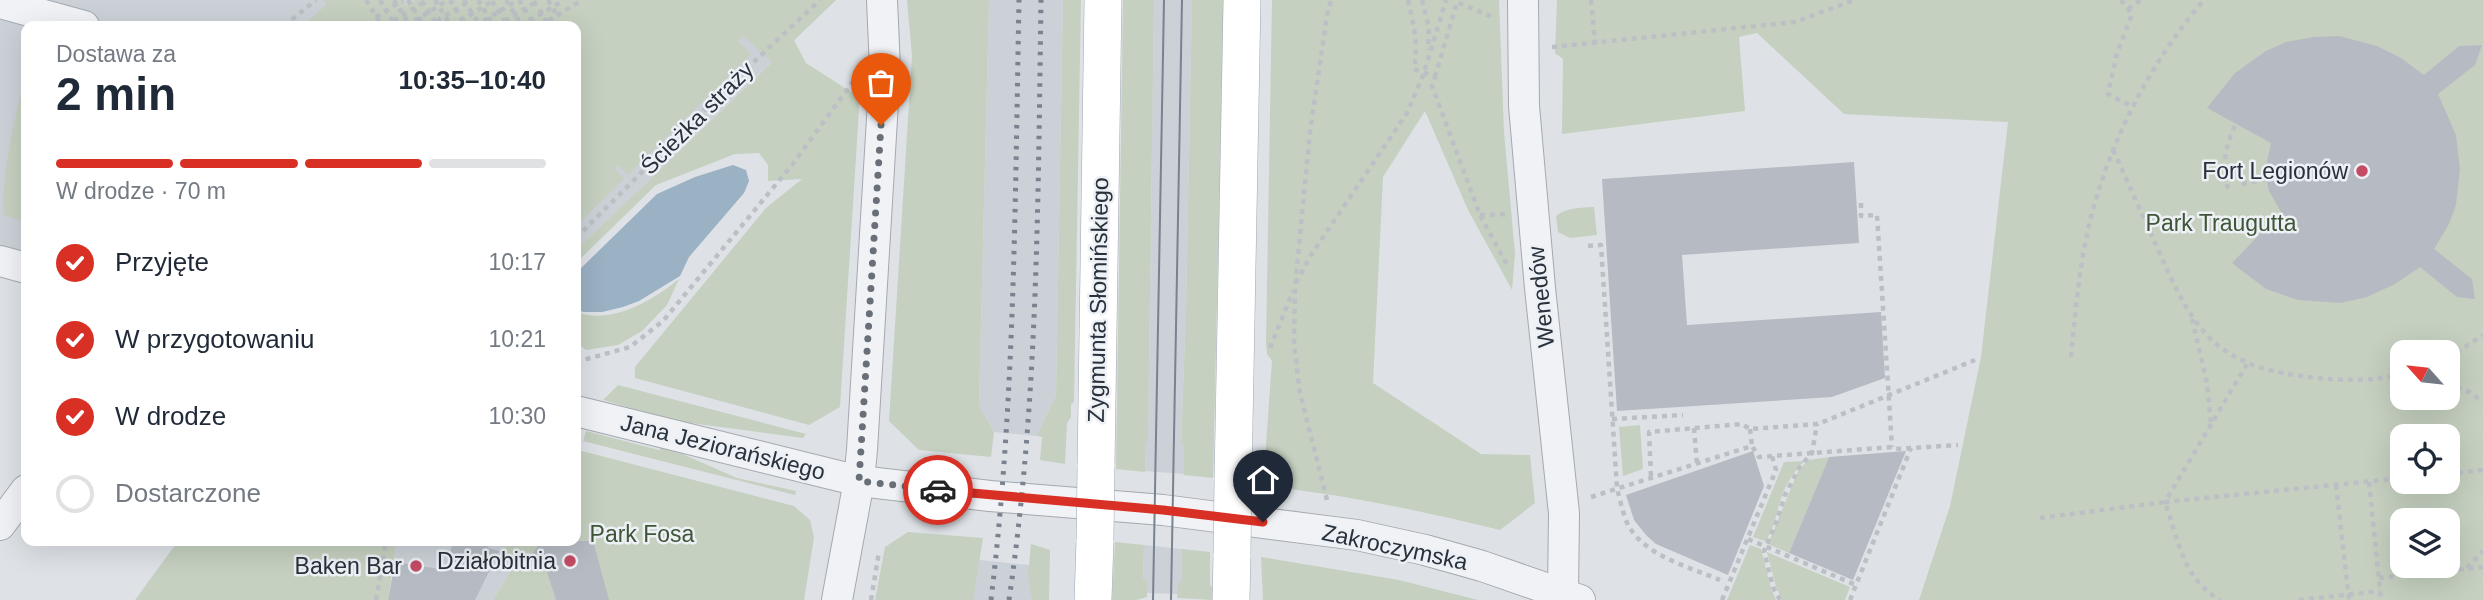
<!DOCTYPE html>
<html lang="pl">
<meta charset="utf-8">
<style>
body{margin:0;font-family:Helvetica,sans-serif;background:#f6f6f7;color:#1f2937;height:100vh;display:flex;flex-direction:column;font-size:26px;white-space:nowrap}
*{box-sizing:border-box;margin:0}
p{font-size:23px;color:#747a83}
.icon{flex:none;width:38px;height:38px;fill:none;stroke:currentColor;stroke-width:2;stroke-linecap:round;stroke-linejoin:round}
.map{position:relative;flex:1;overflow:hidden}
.drawer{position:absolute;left:21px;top:21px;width:560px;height:525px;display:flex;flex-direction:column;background:#fff;border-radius:14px;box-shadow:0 7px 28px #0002}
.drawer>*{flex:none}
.needle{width:46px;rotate:297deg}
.fabs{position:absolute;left:2390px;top:340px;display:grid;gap:14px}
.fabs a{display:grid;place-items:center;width:70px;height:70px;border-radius:14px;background:#fff;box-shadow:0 7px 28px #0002;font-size:35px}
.pin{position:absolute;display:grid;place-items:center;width:60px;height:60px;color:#fff;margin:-72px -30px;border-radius:50% 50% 50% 0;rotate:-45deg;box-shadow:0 0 7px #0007}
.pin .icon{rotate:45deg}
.courier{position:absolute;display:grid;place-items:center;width:70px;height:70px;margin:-35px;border:5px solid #d93025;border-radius:50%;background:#fff;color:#222;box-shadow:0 2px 9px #0007}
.headline em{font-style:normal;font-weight:600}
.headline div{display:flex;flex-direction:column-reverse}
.headline{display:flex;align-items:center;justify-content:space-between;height:119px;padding:0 35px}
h1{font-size:46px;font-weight:600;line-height:52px}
.bar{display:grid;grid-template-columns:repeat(4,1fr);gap:10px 7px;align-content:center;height:84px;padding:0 35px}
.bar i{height:9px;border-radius:5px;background:#e0e1e3}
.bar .current{background:#d93025}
.bar p{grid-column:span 4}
ol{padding:0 35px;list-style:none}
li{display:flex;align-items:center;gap:21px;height:77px}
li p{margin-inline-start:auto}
li .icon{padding:7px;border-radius:50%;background:#d93025;color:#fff;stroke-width:4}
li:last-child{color:#747a83}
li i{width:38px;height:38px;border:4px solid #e0e1e3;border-radius:50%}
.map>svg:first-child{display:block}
</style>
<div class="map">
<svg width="2483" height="600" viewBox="0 0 2483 600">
<rect width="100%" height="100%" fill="#dee2e6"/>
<!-- built -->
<g fill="#ccd1d8">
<path d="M0,0H836L576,250V26H26V280L0,273Z"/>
<path d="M989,0H1063L1056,395L1037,436L994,432L979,406Z"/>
<path d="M1154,0H1192L1186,310L1181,444L1184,445V474L1145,471L1146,441H1148Z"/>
<path d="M397,541H504L502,545L518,560L493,600H389Z"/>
<path d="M1144,545L1182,549L1181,583H1178V594L1147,593V580L1143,579Z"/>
<path d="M980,560L1029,565L1032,600H957L961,574Z"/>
</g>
<!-- green -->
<g fill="#c5d0c0" fill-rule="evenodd">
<path d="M323,0H402L406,6L415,0H836L794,40L806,63L851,92L861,79L840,407L809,425L635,378V367L766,208L802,179L768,181V165L759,153L735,154L656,185L576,263V250L772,62L743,36L738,41L751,54L628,175L618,165L615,169L624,179L576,226V26H303L327,4Z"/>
<path d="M907,0H989L979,406L994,432L991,457L919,450L889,421L912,56Z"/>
<path d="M1063,0H1081L1074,402L1071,404V417L1067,423L1065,464L1040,460L1042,437L1037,436L1056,395Z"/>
<path d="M1123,0H1154L1148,441H1146L1145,472L1116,469Z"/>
<path d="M1192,0H1224L1213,478L1184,475V445L1181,444L1186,310Z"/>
<path d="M1272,0H1499L1504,132L1515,254L1512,290L1468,210L1425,111L1383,177L1373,383L1481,454L1530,455L1535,503L1500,530C1422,511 1343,494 1263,486L1272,361L1267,354L1266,342Z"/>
<path d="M1557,0H2483V600H1919L1950,506L1981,357L2008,122L1844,114L1757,33L1739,37L1745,111L1562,134L1563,59L1555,53ZM2403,352H2448V397H2403ZM2403,436H2448V481H2403ZM2403,520H2448V565H2403Z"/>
<path d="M26,74V223L4,215C0,178 16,112 26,74Z"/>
<path d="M1594,207L1597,235L1570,238L1558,232L1556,216C1567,207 1581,208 1594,207Z"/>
<path d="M679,279L667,305L642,331L618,345L586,350L576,342V312C611,325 652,301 679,279Z"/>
<path d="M618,385L806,434L803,438L675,421L603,400Z"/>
<path d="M1640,425L1643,469L1623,476L1619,427Z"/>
<path d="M586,431L659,450L661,447L671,449L737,478L796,491L795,495L583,441Z"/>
<path d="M582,451L794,506L810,520L814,538L804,600H493L517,561L508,556L502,545L504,541H576V452Z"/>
<path d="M1829,457L1789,553L1768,544L1799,469L1809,460Z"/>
<path d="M1805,461C1787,477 1780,498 1775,521C1773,528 1768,534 1767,542L1753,537L1784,462Z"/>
<path d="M908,532L983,538L973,600H875L885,547Z"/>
<path d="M178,541H397L388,600H135Z"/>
<path d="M1115,542L1144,545L1143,579L1147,580V597L1136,600H1112Z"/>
<path d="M1031,544L1050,550L1049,600H1032L1028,576Z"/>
<path d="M1750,545L1761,549L1771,588L1776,600H1727Z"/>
<path d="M1182,549L1210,552V585L1213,588V600L1177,598L1178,582L1181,583Z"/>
<path d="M1767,552L1850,587L1845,600H1782L1776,587Z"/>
<path d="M1261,557L1399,580L1478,600H1263Z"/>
</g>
<!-- water -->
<path fill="#9bb1c4" d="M733,165L746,170L749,181L744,193L689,257L680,276L639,301L623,307L602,312H583L576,308V273L657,194L695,177Z"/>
<!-- building -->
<g fill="#b6bbc3">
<path d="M2339,36L2377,46L2401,58L2424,75L2459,46L2482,45L2475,65L2438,94L2456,135L2460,169L2456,205L2449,224L2434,249L2472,279L2475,299L2457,297L2420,267L2395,284L2367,297L2341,303L2298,300L2266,289L2232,263L2281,212L2269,191L2265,172L2271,143L2207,108L2235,73L2266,51L2286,42L2313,37Z"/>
<path d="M1854,162L1859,243L1682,255L1687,325L1881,312L1885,378L1832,397L1617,411L1602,179Z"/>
<path d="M1753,451L1764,486L1728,575L1656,544L1646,535L1634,520L1626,495Z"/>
<path d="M1906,451L1853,580L1789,553L1829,457Z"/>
<path d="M453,541H490L488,548L499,551L475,600H388L395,562L446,570Z"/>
<path d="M542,541H593L609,600H556L547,572L532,554Z"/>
</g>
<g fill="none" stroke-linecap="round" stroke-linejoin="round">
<!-- minor casing -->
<g stroke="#a4a9b0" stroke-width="32">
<g id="minor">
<path d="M1523,0L1524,106L1540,288L1564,513L1563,594"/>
<path d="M0,3L84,26"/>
<path d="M0,261L26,268"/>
<path d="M576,411L859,481L990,496L1163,510L1357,535L1425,550L1482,566L1580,600"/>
<path d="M0,525L26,490"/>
<path d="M837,600L859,481L862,450L885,69L882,0"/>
</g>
</g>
<!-- major casing -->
<g stroke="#9ea7b1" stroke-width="38">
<g id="major">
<path d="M1096,467L1103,0"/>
<path d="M1233,480L1242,0"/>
<path d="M1093,600L1095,540"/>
<path d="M1231,600L1232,554"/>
</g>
</g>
<!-- path -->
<g stroke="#bcc0c5" stroke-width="4.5" stroke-dasharray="5 5" stroke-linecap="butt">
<path d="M366,0L382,26"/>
<path d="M380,0L396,26"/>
<path d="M394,0L410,26"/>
<path d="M408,0L424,26"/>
<path d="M435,0L451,26"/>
<path d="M450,0L466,26"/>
<path d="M464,0L480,26"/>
<path d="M478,0L494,26"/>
<path d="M506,0L522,26"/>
<path d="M519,0L535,26"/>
<path d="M548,0L557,15"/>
<path d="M1408,0C1413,23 1419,45 1414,69L1435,77L1432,86L1480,215L1508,267"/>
<path d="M1422,0L1429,28L1428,50"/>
<path d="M1591,0L1595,43"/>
<path d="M2121,0L2132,14L2117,53L2108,94L2133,107"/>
<path d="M422,1L438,26"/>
<path d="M492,1L508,26"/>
<path d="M534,1L547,22"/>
<path d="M2128,9L2141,0"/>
<path d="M376,17L403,0"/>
<path d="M284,26L316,0"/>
<path d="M385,26L427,0"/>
<path d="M406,26L448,0"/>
<path d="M428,26L471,0"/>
<path d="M452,26L494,0"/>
<path d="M475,26L518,0"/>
<path d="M496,26L539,0"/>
<path d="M521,26L564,0"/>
<path d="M540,26L582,0"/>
<path d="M1552,47L1795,22L1854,0"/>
<path d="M1435,77L1457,2L1495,18"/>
<path d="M2113,150C2128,182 2142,215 2157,247C2191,324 2211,365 2302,376C2335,381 2370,382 2403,374"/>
<path d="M2242,184L2266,179"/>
<path d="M2228,189C2222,165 2225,145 2236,124"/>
<path d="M1861,203V216L1877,215L1892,447"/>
<path d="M1480,215L1507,214"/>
<path d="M576,238L726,88L820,0"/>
<path d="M1588,246L1601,245L1617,488C1620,500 1623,514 1628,525C1645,556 1689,567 1720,580"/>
<path d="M1296,283L1311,255L1407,113L1424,73L1446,0"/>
<path d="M2192,319L2207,383L2211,424"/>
<path d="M1270,348L1293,291"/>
<path d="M2071,357C2075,314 2079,271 2088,229C2108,145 2148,65 2204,0"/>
<path d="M2448,358L2483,335"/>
<path d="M576,362L630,347L663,321L792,165L855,79"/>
<path d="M2247,364L2165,502L2403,478"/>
<path d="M2448,382L2469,392L2483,402"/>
<path d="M1612,419L1683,415"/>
<path d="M1694,428L1697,465"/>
<path d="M1750,429L1752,446"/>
<path d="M2448,474L2483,470"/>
<path d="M1651,476L1649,432L1742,424L1750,429L1818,424L1975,360"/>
<path d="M2369,482L2381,600"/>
<path d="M2336,485L2349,600"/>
<path d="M1591,497L1752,446L1759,457L1892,447L1896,449L1958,445"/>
<path d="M1327,500L1300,393L1294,344L1295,287L1310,132L1327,15L1331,0"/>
<path d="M2040,518L2165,502C2178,540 2183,579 2220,600"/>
<path d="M1748,539L1856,585"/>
<path d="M2467,568L2483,551"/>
<path d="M2379,578L2483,567"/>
<path d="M376,600L386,541"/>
<path d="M871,600L879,552"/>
<path d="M1722,600L1776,470L1772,456"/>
<path d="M1780,600L1773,587L1764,551L1776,523L1785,495L1799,468L1812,453L1817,424"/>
<path d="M1850,600L1911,448"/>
<path d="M2299,600L2380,591"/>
</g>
<!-- minor -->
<use href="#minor" stroke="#f0f2f5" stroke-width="30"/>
<!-- major -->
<use href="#major" stroke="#fff" stroke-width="37"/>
<!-- tram -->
<g stroke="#79828f" stroke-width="2">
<path d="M1153,600L1164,0"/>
<path d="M1171,600L1182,0"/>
</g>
<!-- rail -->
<g stroke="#79828f" stroke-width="5" stroke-dasharray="3.5 7" stroke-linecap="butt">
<path d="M991,600C1015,401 1015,200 1019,0"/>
<path d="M1009,600C1038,401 1038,200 1041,0"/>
</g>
<!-- major-bridge casing -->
<g stroke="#9ea7b1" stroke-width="38" stroke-linecap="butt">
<g id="major-bridge">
<path d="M1095,540L1096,467"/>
<path d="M1232,554L1233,480"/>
</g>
</g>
<!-- major-bridge -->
<use href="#major-bridge" stroke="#fff" stroke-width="37"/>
</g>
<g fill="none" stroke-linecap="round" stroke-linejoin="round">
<!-- done -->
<path stroke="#686f78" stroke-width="7" stroke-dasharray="0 12.6" d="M881,125L859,481L938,490"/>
<!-- route -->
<path stroke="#d93025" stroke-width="9" d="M938,490L1163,510L1263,522"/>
</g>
<!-- markers -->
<g fill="#c34c64" stroke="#edf0f4" stroke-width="2.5">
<circle cx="2362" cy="171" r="7"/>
<circle cx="570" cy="561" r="7"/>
<circle cx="416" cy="566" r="7"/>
</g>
<g text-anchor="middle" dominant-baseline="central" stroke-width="5" stroke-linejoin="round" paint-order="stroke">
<!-- street labels -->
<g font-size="23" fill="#28313c" stroke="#edf0f4">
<text transform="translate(697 118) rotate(-45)">Ścieżka straży</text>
<text transform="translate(1541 297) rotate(-96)">Wenedów</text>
<text transform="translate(1098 300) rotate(-89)">Zygmunta Słomińskiego</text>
<text transform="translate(723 447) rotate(14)">Jana Jeziorańskiego</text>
<text transform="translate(1395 547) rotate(12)">Zakroczymska</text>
</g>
<!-- poi labels -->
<g font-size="23" fill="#28313c" stroke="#edf0f4" text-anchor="end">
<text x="2348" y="171">Fort Legionów</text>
<text x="556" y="561">Działobitnia</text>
<text x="402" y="566">Baken Bar</text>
</g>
<!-- park labels -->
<g font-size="23" fill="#3e5637" stroke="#edf0f4">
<text x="2221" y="223">Park Traugutta</text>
<text x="642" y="534">Park Fosa</text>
</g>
</g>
</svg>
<div class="fabs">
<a><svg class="needle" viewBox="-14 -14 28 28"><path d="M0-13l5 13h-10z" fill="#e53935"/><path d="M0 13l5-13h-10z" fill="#747a83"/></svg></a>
<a><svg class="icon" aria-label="locate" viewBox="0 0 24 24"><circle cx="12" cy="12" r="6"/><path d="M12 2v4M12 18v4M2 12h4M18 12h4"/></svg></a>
<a><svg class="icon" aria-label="layers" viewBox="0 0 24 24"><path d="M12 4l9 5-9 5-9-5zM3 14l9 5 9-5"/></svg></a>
</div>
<div class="pin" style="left:881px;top:125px;background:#ea580c"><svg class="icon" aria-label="bag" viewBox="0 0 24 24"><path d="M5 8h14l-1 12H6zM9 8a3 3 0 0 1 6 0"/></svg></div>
<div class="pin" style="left:1263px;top:522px;background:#1f2937"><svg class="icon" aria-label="home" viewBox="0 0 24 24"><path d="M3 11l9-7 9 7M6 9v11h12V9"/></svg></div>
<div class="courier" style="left:938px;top:490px"><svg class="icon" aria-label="car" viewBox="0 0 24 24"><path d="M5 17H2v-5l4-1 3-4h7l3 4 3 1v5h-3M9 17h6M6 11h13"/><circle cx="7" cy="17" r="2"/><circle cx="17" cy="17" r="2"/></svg></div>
<section class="drawer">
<div class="headline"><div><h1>2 min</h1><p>Dostawa za</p></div><em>10:35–10:40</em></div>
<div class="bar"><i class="current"></i><i class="current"></i><i class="current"></i><i></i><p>W drodze · 70 m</p></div>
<ol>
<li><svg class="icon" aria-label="check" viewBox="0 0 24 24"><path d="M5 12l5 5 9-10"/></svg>Przyjęte<p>10:17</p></li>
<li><svg class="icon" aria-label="check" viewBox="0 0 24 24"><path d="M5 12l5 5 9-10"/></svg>W przygotowaniu<p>10:21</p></li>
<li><svg class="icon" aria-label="check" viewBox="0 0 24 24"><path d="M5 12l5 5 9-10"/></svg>W drodze<p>10:30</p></li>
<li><i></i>Dostarczone</li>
</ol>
</section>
</div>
